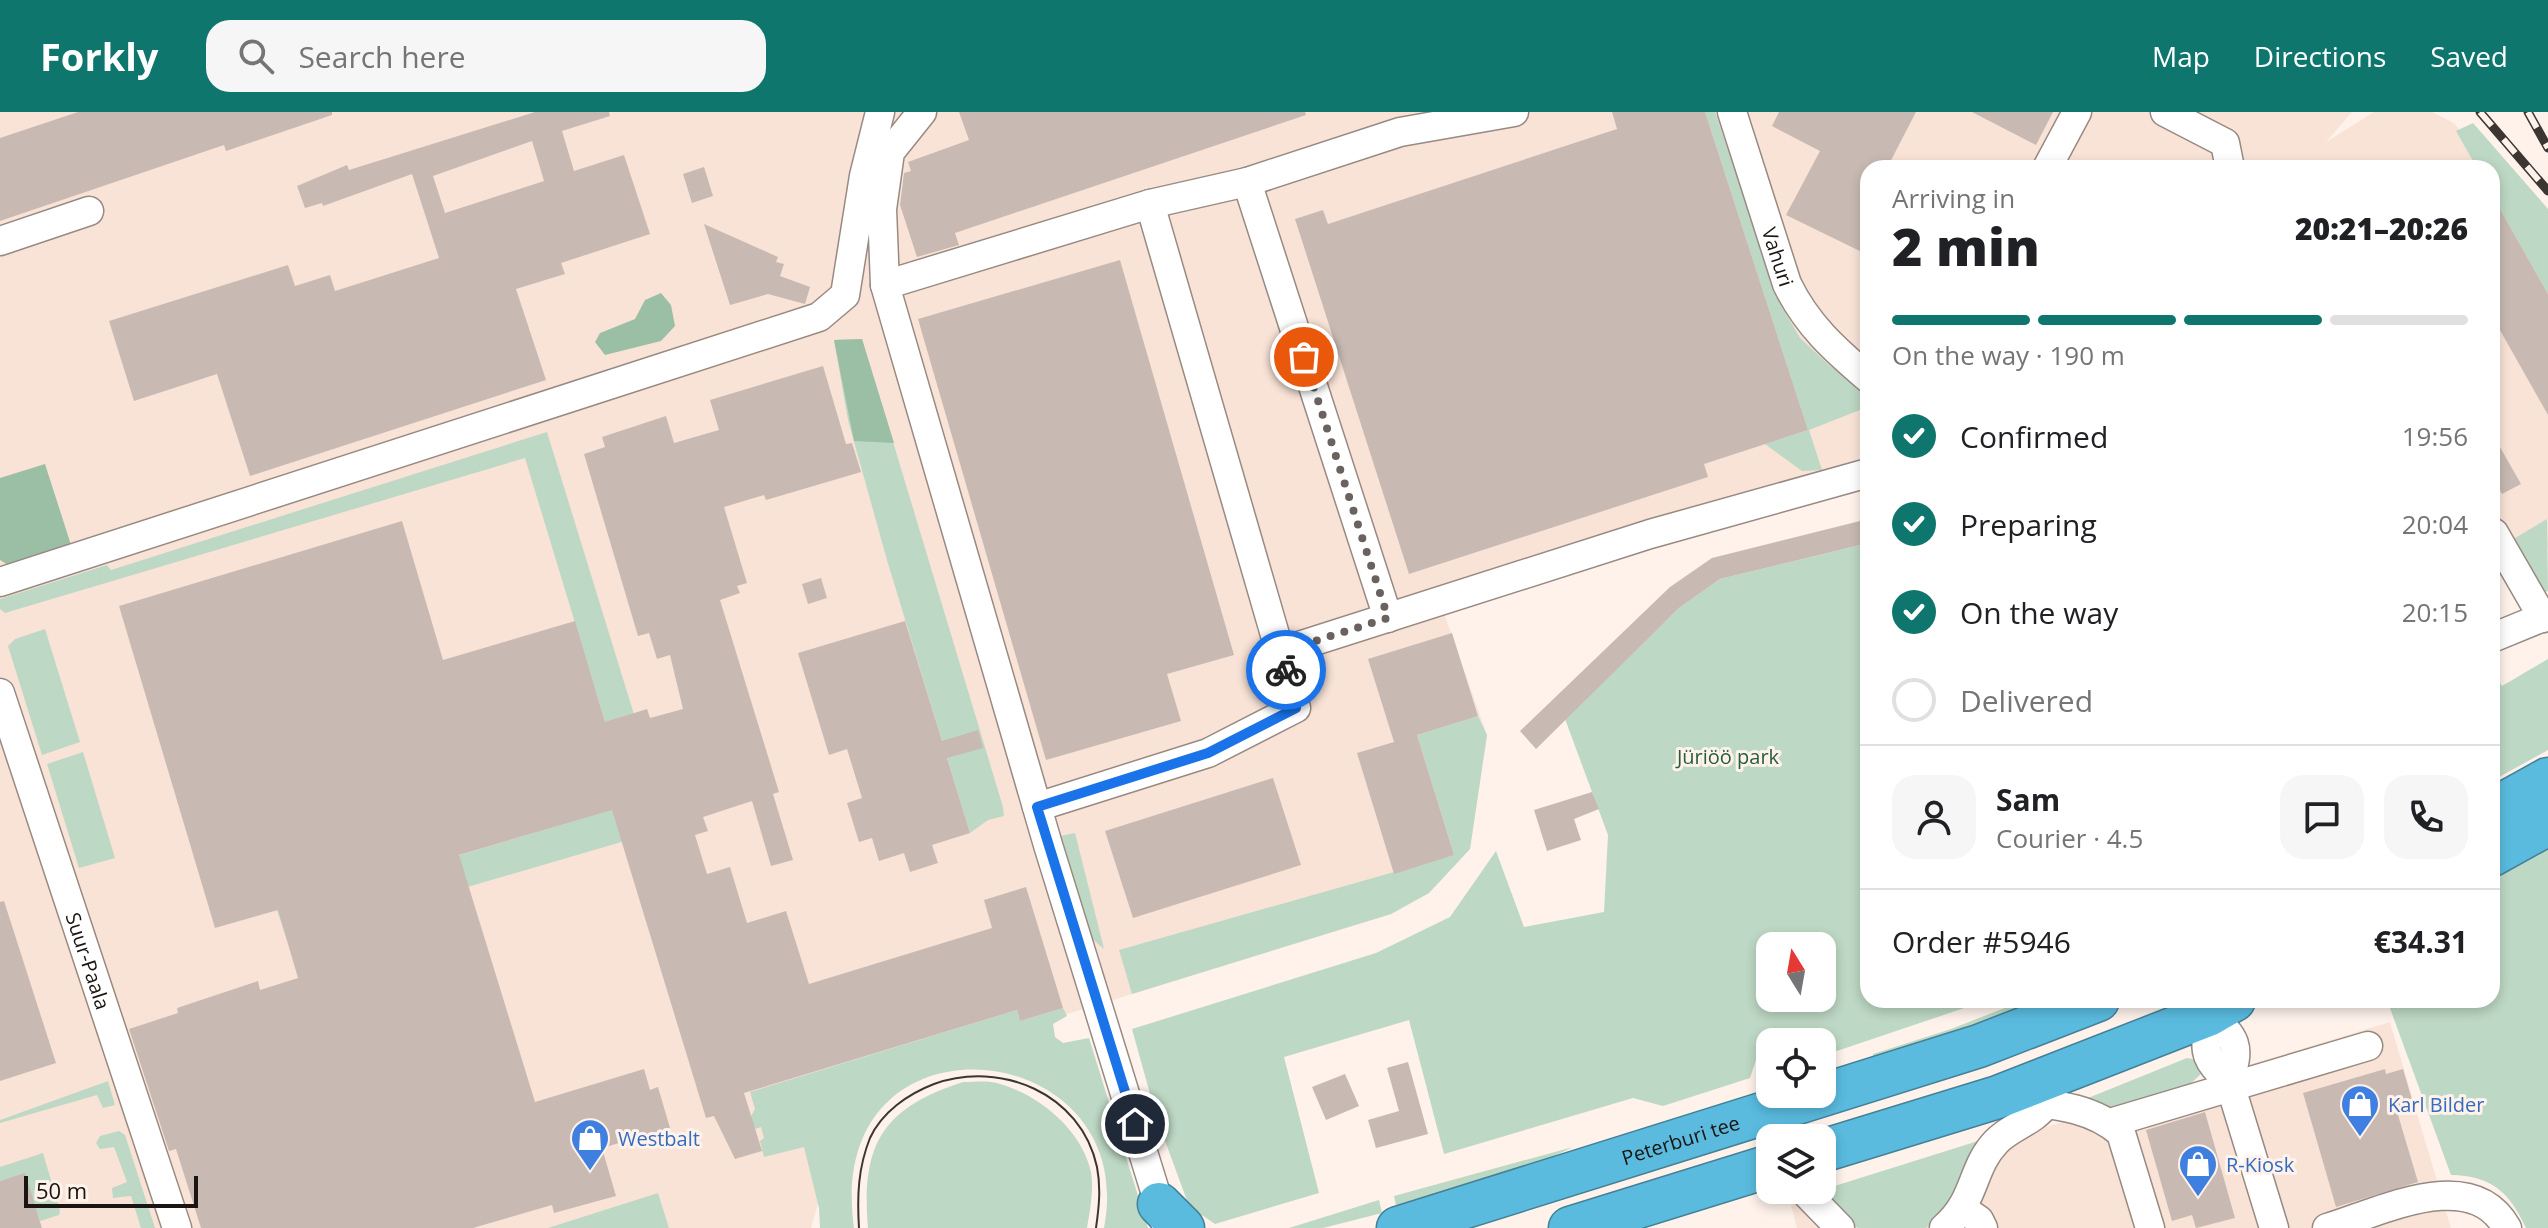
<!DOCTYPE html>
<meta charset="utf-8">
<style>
body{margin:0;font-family:"Open Sans",sans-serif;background:#f6f6f6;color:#202124;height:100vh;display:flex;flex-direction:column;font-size:30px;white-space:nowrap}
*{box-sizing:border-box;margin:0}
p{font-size:26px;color:#757577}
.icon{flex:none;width:44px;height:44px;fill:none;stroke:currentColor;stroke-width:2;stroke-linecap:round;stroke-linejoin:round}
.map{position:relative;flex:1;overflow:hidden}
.panel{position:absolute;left:1860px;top:48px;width:640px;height:848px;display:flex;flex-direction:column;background:#fff;border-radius:24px;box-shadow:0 4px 12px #0003}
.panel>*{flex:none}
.needle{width:52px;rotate:349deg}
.controls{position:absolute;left:1756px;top:820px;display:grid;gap:16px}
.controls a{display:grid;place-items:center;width:80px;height:80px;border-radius:16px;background:#fff;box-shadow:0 4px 12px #0003;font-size:40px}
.scale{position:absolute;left:24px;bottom:20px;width:174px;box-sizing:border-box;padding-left:8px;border:4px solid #1a1512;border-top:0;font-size:22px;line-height:28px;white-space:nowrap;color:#1a1512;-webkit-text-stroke:6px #fef2eb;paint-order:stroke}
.pin{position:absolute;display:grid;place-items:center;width:68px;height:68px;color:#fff;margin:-34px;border:4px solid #fff;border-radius:50%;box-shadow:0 2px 8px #0007}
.courier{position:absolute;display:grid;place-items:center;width:80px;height:80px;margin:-40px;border:6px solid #1a73e8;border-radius:50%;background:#fff;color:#222;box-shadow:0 2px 10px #0007}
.head em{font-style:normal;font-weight:800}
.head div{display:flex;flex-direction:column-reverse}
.head{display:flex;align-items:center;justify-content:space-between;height:136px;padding:0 32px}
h1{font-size:52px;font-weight:800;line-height:60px}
.bar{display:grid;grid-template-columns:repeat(4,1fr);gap:12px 8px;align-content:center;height:96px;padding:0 32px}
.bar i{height:10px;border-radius:6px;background:#e0e0e0}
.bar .active{background:#0f766e}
.bar p{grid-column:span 4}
.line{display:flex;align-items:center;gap:20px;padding:0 32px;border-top:2px solid #e0e0e0}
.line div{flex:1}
.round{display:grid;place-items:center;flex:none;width:84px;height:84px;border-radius:24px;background:#f6f6f6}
ol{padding:0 32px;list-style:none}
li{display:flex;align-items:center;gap:24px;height:88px}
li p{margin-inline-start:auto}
li .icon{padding:8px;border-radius:50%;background:#0f766e;color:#fff;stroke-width:4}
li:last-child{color:#757577}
li i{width:44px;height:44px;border:4px solid #e0e0e0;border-radius:50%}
header{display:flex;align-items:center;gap:48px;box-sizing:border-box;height:112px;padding:0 40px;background:#0f766e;color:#fff}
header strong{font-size:38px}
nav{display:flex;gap:44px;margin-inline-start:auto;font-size:28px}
.search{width:560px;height:72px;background:#f6f6f6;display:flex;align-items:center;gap:20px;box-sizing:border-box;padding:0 28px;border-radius:24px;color:#757577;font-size:30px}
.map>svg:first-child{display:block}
</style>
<header>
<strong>Forkly</strong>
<div class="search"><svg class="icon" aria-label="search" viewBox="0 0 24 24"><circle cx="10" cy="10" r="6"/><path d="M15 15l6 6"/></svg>Search here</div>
<nav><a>Map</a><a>Directions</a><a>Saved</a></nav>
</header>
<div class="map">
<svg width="2548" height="1116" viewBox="0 0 2548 1116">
<rect width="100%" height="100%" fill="#fef2eb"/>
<!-- built -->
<g fill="#f9e3d7">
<path d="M0,0H2352L2326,30L2374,0H2432L2454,11L2492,56H1868V348L1441,493L1487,623L1470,737L1429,781L1391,802L831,975L842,1009L811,1116H0Z"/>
<path d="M2492,56L2548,132V437L2492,468Z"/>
<path d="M2390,910L2451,1116H1797L1791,1093Z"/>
</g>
<!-- green -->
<g fill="#bdd8c4" fill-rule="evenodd">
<path d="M1705,0H1715L1782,195L1800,226L1829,253L1868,281V306L1865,296L1809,318L1822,358L1802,359L1765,332L1808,318Z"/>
<path d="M2473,11L2548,97V182L2492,83V56H2477L2456,19Z"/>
<path d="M862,227L1003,695L1004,704L988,708L970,721L887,448L848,308L834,228Z"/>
<path d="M547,320L669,716L287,828L277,798L630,692L525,346L5,501L0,497V487L107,453L111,458Z"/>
<path d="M2547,407L2548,479L2542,481L2510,429Z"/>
<path d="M1868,431V888H1988L1822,944V930H1770V940L1757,945L1750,966L1663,994L1633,986L1444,1042L1409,908L1284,945L1319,1081L1215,1112L1189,1094L1157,1007L1132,917L1376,841L1450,805L1496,739L1524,815L1604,800L1608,723L1565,607L1679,496L1720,467ZM1770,834H1822V886H1770Z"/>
<path d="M45,517L80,630L42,643L8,534L15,527Z"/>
<path d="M2548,547V638L2492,669V557L2502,574Z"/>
<path d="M1478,604L1487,623L1470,737L1429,781L1391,802L1132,882L1119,838L1454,743L1417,623Z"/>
<path d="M83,640L115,746L79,756L47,652Z"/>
<path d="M1075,721L1104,837L1091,826L1056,725Z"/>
<path d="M2548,735V1116H2526C2509,1079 2491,1064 2451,1063L2387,888H2492V766Z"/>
<path d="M2025,888H2055L1873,947V942L1951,917Z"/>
<path d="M1063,896L1067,904L1053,912L1055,925L1063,931L1089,926L1148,1116H1104C1142,922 822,888 854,1116H820L819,1096L804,1035L764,1045L760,1029L764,1026L761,1015L752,1018L749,1008L755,997L750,980L1017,898L1020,909Z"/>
<path d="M2187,946L2200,948L2202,961L2189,973L2109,998L2083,991L2088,986Z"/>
<path d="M108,969L115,993L103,996L97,983L0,1011V1008Z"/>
<path d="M963,970C975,970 989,968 1000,972C1039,983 1082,1018 1091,1060C1094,1077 1090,1099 1087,1116H868C861,1033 882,996 963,970Z"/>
<path d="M119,1019L125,1023L155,1116H141L131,1084L113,1086L112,1076L127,1070L114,1035L100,1037L96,1031L100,1024Z"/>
<path d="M1978,1029L1945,1101L1926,1116H1858L1848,1110L1822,1078Z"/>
<path d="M1573,1035L1516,1062L1397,1098L1394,1084Z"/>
<path d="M43,1041L60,1099L59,1103L40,1109L24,1062L0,1069V1055Z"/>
<path d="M658,1081L669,1116H548Z"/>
<path d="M1379,1088L1382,1101L1323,1116H1289Z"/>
</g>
<!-- forest -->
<g fill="#9bbfa4">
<path d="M661,181L671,193L675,214L661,229L605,243L595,230L600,221L635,207L645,188Z"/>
<path d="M862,227L894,331L854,329L834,228Z"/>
<path d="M45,352L72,436L8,453L0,448V366Z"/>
</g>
<!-- building -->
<g fill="#c8bab2" fill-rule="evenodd">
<path d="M78,0H332V3L226,39L224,33L0,109V26Z"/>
<path d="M535,0H609L610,4L562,19L574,59L624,43L650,122L561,151L565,162L516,177L546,268L250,364L217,262L134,289L109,209L288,153L295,174L330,163L335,179L439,146L412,62L323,94L322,91L305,96L297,74L347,53L349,58ZM532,29L544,69L445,101L433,64Z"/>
<path d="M959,0H1305L1306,3L955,121L959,133L917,145L900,93L904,61L911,59L908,50L969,28Z"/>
<path d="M1612,0H1705L1808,318L1704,352L1708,365L1409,462L1295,107L1323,98L1328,112L1617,17Z"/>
<path d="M1779,0H1916L1887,56H1868V143L1786,103L1820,39L1772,14Z"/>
<path d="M1972,0H2053L2036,33Z"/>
<path d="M704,55L713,84L692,91L683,62Z"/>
<path d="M2492,83L2548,182V303L2492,204Z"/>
<path d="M704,112L778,145L776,150L784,152L780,164L810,175L805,192L768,182L730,193Z"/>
<path d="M1120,148L1234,543L1167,562L1181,609L1046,648L918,207Z"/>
<path d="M823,254L846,332L852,331L861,360L766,388L764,383L724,395L747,471L737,474L740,481L720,488L779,680L773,682L793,748L771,754L752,689L703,705L708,719L695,723L707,762L730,755L747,811L786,799L809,872L992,816L984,788L1026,775L1063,896L1020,909L1017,898L744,981L762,1039L735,1047L714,1004L706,1006L612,698L459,743L535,990L644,957L650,978L658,975L670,1016L602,1036L616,1084L554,1101L552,1093L473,1116H201L176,1037L169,1039L129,917L178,901L177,896L258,869L260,878L298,866L278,798L215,816L119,494L402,409L443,548L575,509L605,610L647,597L650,606L683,597L670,543L657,547L649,521L638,524L584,342L605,335L602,325L666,304L674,331L719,318L710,288Z"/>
<path d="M2492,321L2521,372L2502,382L2492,365Z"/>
<path d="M1868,407V431L1720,467L1679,496L1536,637L1520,619L1670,475L1712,446Z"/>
<path d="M821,466L827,486L808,492L802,472Z"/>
<path d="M905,509L942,629L978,618L983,636L947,646L970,721L932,733L938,751L910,760L904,741L879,749L872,726L859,730L847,691L862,686L847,637L829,643L798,541Z"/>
<path d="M1452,521L1478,604L1417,623L1454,743L1394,762L1357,641L1394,630L1368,547Z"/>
<path d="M1273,666L1301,753L1133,806L1105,719Z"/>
<path d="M1592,680L1599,697L1574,707L1581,728L1547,739L1534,698Z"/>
<path d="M4,789L56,951L0,969V790Z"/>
<path d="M1408,950L1428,1022L1376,1036L1368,1008L1399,999L1387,956Z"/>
<path d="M2385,957L2386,962L2403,957L2415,998L2398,1003L2418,1070L2336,1095L2303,981Z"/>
<path d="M1345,962L1359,994L1326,1008L1312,975Z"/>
<path d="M2205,1000L2235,1106L2196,1116L2192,1103L2172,1109L2146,1018Z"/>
<path d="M25,1061L42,1116H0V1069Z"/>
</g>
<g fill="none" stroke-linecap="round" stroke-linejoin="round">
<!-- minor casing -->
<g stroke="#988a83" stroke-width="31">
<g id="minor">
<path id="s1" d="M1732,0L1787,172C1807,213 1834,237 1868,266"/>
<path d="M2165,0L2225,31L2230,56"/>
<path d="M2047,56L2077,0"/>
<path d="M1247,70L1388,506"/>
<path d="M1150,92L1247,70L1400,20L1514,0"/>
<path d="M0,129L89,99"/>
<path d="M885,173L882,97L890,40L922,0"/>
<path d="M2494,421L2543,506"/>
<path d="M0,470L819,205L845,183L864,64L880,0"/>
<path d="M2492,526L2548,503"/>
<path id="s2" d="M0,581L177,1116"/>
<path d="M1037,695L1208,641L1296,596L1280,540L1650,422L1868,361"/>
<path d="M2203,891C2217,927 2189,936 2229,969L2274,1116"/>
<path d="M2208,903C2237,925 2241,934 2229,969"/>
<path d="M2002,986C2043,992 2089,992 2121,1021L2150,1116"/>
<path d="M2110,1011L2368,934"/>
<path d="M1803,1078L1840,1116"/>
<path d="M1963,1097L1979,1108L1983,1116"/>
<path d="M1164,1108L1048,733L885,173L1150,92L1280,540"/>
<path d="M1944,1116C1976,1089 1971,1056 1996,1030C2011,1014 2032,1011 2046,992"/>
<path d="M2327,1116C2381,1100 2471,1052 2507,1116"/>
</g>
</g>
<!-- highway casing -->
<g stroke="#448197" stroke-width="45">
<g id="highway">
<path d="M2492,698L2548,667"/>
<path d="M2492,743L2548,712"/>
<path d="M1822,1039L1998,985L2208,903L2234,888"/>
<path d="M1159,1092L1183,1116"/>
<path id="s3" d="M1398,1116L1979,934L2098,888"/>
<path d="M1570,1116L1770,1054"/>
</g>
</g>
<!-- minor -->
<use href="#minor" stroke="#fff" stroke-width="28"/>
<!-- highway -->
<use href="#highway" stroke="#5abbdf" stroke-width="42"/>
<!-- tram -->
<path stroke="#3c3632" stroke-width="2" d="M859,1116C857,1084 858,1056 870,1026C882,1000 908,982 934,972C1000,948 1081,981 1097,1055C1101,1076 1099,1095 1096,1116"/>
<!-- rail casing -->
<g stroke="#3c3632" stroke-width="9">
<g id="rail">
<path d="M2480,0L2548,79"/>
<path d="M2528,0L2548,36"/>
</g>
</g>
<!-- rail -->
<use href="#rail" stroke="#fef2eb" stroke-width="6" stroke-dasharray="18" stroke-linecap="butt"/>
</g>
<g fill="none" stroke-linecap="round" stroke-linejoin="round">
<!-- done -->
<path stroke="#6a625e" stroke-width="8" stroke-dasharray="0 14.4" d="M1286,558L1280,540L1388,506L1304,245"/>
<!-- route -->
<path stroke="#1a73e8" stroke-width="10" d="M1135,1012L1037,695L1208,641L1296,596L1286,558"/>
</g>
<!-- icons -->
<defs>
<g id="shop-pin" transform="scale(2)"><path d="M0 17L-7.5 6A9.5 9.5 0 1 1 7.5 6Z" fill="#3f7fe0" stroke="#fef2eb"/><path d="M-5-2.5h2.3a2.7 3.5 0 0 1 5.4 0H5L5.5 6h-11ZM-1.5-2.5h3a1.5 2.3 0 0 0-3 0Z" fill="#fff"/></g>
</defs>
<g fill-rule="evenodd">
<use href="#shop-pin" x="2360" y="992"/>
<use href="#shop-pin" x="590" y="1026"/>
<use href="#shop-pin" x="2198" y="1052"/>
</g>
<g text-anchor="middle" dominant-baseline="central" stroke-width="6" stroke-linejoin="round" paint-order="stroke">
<!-- street labels -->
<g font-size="20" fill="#1a1512" stroke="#fef2eb">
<text stroke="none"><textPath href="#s1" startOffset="152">Vahuri</textPath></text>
<text stroke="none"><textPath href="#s2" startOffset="282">Suur-Paala</textPath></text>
<text stroke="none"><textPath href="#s3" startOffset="296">Peterburi tee</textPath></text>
</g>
<!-- park labels -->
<g font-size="20" fill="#255e3a" stroke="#fef2eb">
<text x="1728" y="644">Jüriöö park</text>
</g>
<!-- shop labels -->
<g font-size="20" fill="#366cbe" stroke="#fef2eb" text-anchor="start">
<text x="2388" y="992">Karl Bilder</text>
<text x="618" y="1026">Westbalt</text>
<text x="2226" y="1052">R-Kiosk</text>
</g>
</g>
</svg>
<div class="controls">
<a><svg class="needle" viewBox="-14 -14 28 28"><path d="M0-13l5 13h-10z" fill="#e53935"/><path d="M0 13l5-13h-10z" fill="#757577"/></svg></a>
<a><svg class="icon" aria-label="locate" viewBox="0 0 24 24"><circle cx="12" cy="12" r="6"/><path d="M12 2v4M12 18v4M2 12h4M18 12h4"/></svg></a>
<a><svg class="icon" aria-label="layers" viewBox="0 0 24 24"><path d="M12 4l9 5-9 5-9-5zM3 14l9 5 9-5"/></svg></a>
</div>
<div class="scale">50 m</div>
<div class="pin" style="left:1304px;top:245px;background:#ea580c"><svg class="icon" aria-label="bag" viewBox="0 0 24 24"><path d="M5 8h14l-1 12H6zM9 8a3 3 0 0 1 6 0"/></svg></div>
<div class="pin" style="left:1135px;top:1012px;background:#1f2937"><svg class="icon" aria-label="home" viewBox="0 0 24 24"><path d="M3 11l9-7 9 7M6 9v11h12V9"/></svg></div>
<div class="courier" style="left:1286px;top:558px"><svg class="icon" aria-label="bike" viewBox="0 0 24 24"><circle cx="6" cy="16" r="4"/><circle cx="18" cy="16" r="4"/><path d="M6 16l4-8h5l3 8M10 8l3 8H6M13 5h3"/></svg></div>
<section class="panel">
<div class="head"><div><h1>2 min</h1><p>Arriving in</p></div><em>20:21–20:26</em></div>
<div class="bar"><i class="active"></i><i class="active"></i><i class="active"></i><i></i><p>On the way · 190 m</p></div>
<ol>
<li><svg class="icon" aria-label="check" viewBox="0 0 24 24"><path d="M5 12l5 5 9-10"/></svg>Confirmed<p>19:56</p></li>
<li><svg class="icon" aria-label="check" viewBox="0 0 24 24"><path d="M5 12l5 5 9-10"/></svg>Preparing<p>20:04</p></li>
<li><svg class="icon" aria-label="check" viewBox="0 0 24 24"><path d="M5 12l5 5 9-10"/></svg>On the way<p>20:15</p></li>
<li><i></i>Delivered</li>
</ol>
<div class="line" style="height:144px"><a class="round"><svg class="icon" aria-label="person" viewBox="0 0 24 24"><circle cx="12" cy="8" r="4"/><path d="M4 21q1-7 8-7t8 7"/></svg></a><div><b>Sam</b><p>Courier · 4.5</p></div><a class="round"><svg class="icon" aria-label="chat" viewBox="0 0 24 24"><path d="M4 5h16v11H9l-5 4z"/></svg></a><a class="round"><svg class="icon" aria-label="phone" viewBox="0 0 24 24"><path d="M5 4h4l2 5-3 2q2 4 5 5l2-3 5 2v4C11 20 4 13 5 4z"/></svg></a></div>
<div class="line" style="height:104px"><div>Order #5946</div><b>€34.31</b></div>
</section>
</div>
